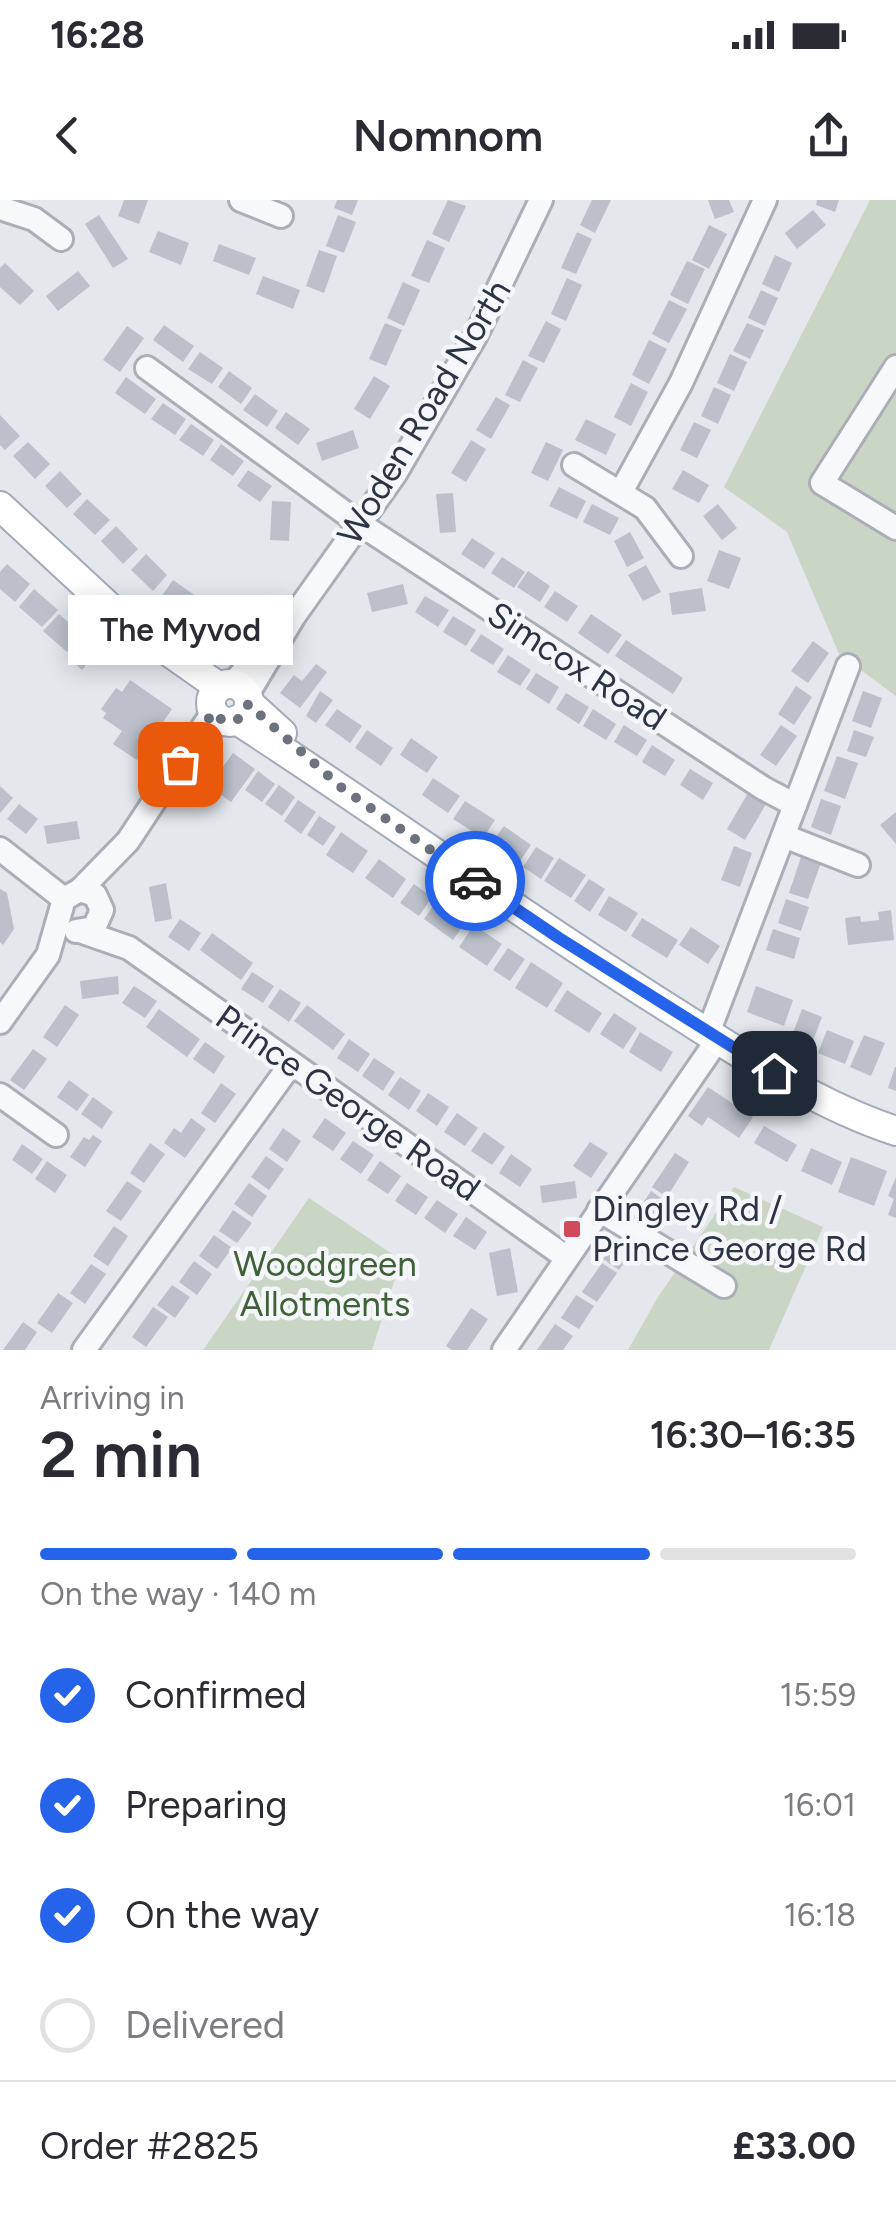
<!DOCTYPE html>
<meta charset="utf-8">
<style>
body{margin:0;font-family:Figtree,sans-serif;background:#f2f2f3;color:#2b2b33;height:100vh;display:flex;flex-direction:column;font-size:38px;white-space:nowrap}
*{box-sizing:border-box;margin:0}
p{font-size:32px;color:#7c7c81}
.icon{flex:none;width:55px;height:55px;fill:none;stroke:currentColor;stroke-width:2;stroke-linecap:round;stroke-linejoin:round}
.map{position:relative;height:1150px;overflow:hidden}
.drawer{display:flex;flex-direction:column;background:#fff;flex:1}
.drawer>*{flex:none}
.pin{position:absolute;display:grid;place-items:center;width:85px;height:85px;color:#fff;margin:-42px;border-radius:20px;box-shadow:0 5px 15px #0006}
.courier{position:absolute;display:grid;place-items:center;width:100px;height:100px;margin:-50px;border:8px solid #2563eb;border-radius:50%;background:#fff;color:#222;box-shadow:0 2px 12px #0007}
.bubble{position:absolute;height:70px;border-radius:0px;background:#fff;box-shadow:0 5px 25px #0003;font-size:32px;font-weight:600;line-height:70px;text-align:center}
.head em{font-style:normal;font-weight:600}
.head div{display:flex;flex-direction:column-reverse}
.head{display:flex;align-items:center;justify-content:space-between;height:170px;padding:0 40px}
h1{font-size:65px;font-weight:600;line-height:75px}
.bar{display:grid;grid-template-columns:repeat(4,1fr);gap:15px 10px;align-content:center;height:120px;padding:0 40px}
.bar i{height:12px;border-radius:8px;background:#e1e1e2}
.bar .selected{background:#2563eb}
.bar p{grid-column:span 4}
.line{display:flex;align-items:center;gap:25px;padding:0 40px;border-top:2px solid #e1e1e2}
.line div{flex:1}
ol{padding:0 40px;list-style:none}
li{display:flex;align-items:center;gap:30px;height:110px}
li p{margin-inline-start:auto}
li .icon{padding:10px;border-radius:50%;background:#2563eb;color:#fff;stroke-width:4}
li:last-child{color:#7c7c81}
li i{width:55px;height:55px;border:5px solid #e1e1e2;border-radius:50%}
.status{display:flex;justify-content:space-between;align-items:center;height:70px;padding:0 50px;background:#fff;direction:ltr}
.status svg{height:28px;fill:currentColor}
header{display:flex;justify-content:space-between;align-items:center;height:130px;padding:0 40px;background:#fff;font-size:45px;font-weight:600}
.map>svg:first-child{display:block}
</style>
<div class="status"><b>16:28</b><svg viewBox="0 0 49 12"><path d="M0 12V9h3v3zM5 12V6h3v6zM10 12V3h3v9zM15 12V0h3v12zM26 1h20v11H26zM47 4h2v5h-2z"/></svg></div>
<header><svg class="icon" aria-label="back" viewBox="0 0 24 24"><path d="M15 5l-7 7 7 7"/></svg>Nomnom<svg class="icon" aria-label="share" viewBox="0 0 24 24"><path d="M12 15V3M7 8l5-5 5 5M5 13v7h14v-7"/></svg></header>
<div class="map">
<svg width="896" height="1150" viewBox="0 0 896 1150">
<rect width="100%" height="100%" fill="#e4e7ec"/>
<!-- green -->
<g fill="#c9d6c5">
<path d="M870,0H896V496L839,454L787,332L724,287Z"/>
<path d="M734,987L823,1027L769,1150H628L658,1097Z"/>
<path d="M309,998L401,1060L372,1150H203Z"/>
</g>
<!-- building -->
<g fill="#bbc0ca">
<path d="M124,0H148L139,24L118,16Z"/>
<path d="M337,0H358L352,15L334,8Z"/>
<path d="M448,0L466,6L449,42L432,34Z"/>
<path d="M592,0H611L595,33L580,25Z"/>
<path d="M708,0H729L734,12L715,19Z"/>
<path d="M817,0H839L835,12L816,5Z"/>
<path d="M813,10L826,25L797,49L785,33Z"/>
<path d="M99,15L128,59L113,68L85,24Z"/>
<path d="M338,15L356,22L344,53L326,46Z"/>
<path d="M709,25L727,34L709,69L692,60Z"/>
<path d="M158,31L189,43L181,65L149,52Z"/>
<path d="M577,32L592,39L576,74L561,68Z"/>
<path d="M427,40L445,48L429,83L411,76Z"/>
<path d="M219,44L256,58L249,75L213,61Z"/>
<path d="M319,50L337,56L324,93L306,86Z"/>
<path d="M775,55L792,63L779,92L762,84Z"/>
<path d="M687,61L705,69L688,104L670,95Z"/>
<path d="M5,63L34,91L20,105L0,87V68Z"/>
<path d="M78,71L90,86L58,111L46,96Z"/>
<path d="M263,76L300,90L293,109L256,94Z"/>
<path d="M567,78L582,85L566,121L551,114Z"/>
<path d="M403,82L420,90L404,126L387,118Z"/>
<path d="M761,90L778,98L765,126L748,118Z"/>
<path d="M669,100L687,109L669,143L652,134Z"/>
<path d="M546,121L561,129L544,163L528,156Z"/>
<path d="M385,123L402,130L386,166L369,159Z"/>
<path d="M747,123L764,130L750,159L733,151Z"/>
<path d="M164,125L194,146L183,162L153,140Z"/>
<path d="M127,126L144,138L120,172L103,160Z"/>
<path d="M649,140L667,149L649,184L632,175Z"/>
<path d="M200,152L223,168L212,184L188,169Z"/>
<path d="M730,154L747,162L734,191L717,183Z"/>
<path d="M523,160L538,168L520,202L505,195Z"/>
<path d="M229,171L252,188L241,204L218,187Z"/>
<path d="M374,176L390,186L370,219L354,209Z"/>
<path d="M126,177L156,199L145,214L115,193Z"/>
<path d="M631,183L648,192L631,226L614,217Z"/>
<path d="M714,187L731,195L718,224L701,216Z"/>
<path d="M255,194L278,211L267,227L243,210Z"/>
<path d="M496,197L510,205L491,239L476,230Z"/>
<path d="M163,203L186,219L175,235L151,219Z"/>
<path d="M286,212L310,229L298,245L275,228Z"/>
<path d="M0,215L20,236L5,250L0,245Z"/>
<path d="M586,219L616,234L606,255L575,240Z"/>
<path d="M694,222L711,230L697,258L680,250Z"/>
<path d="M191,224L214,240L203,256L179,240Z"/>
<path d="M353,230L359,248L322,261L316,243Z"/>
<path d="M471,240L486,249L466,282L451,273Z"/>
<path d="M28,242L50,264L35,279L13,256Z"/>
<path d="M546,242L563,250L548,281L531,273Z"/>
<path d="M221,244L244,261L233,276L210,260Z"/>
<path d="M248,270L272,286L260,302L237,286Z"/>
<path d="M683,270L709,285L699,303L672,289Z"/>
<path d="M60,271L82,294L67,308L45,286Z"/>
<path d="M559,287L586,301L577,319L549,306Z"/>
<path d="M453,293L456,332L440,333L436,294Z"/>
<path d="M87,299L110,320L95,335L73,314Z"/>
<path d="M272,301L291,302L289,341L270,340Z"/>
<path d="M592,304L619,318L610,335L583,322Z"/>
<path d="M718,304L737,328L722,340L703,316Z"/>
<path d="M116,326L138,349L123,364L101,341Z"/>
<path d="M630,332L644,358L627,367L614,341Z"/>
<path d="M472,338L495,353L484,369L461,354Z"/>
<path d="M719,350L741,358L729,389L707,381Z"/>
<path d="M146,354L167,375L153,391L131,370Z"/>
<path d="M502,357L525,372L514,388L491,373Z"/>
<path d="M7,364L30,384L15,402L0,389V372Z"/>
<path d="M646,365L661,392L643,401L628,375Z"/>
<path d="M528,371L550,386L540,402L517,387Z"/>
<path d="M173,380L200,399L187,418L159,400Z"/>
<path d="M403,384L408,404L372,412L367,393Z"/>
<path d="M702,388L706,411L672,415L669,393Z"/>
<path d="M34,389L58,410L42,427L19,407Z"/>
<path d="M555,391L578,406L567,422L544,407Z"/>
<path d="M425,396L449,410L438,427L415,412Z"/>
<path d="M205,408L233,425L221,444L193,426Z"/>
<path d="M59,414L82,434L67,452L43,431Z"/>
<path d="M591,414L622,435L608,454L578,433Z"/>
<path d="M453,416L476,430L466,446L443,432Z"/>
<path d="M481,434L504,449L493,465L470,451Z"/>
<path d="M87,437L100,448L82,470L70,459Z"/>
<path d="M626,440L683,478L673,494L615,456Z"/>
<path d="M813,441L829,453L808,483L791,471Z"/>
<path d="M508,455L531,470L520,486L497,472Z"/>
<path d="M316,464L327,472L300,508L280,493L294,475L302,481Z"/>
<path d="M536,473L559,487L549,504L526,489Z"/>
<path d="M130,480L172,509L137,560L113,544L122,531L103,518L106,513L101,509L116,488L122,492Z"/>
<path d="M796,486L812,497L794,525L778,514Z"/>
<path d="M320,491L333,500L316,523L306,516Z"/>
<path d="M863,491L882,498L871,528L852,521Z"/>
<path d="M566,493L589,507L579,524L556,509Z"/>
<path d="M337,509L362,526L350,543L325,525Z"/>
<path d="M593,509L616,524L606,540L583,526Z"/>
<path d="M624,525L647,540L637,556L614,542Z"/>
<path d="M781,525L797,536L776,566L760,555Z"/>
<path d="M367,530L393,548L381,566L355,548Z"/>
<path d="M854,530L874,537L866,557L847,551Z"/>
<path d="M411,538L438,557L427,573L400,555Z"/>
<path d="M652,545L675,560L665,576L642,562Z"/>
<path d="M233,553L255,569L231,602L209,586Z"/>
<path d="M837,556L858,563L845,599L824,591Z"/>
<path d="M690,569L713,583L703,600L680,585Z"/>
<path d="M258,571L275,584L262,602L245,590Z"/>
<path d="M433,578L460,596L448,613L422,595Z"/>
<path d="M279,585L295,597L282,616L265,604Z"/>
<path d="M0,586L13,598L0,613Z"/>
<path d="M748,593L766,604L745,640L727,629Z"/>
<path d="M821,599L841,606L831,635L811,627Z"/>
<path d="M298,600L316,612L301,634L284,621Z"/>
<path d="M465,601L495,620L483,638L453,619Z"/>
<path d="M19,604L38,619L26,634L7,619Z"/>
<path d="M896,612V644L880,625Z"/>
<path d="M319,616L336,627L323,646L307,635Z"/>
<path d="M77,621L80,639L47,644L44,626Z"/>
<path d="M504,626L531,645L518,664L490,645Z"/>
<path d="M341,632L368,651L353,673L326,655Z"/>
<path d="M734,646L752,653L740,687L721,680Z"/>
<path d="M536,647L554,658L541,679L523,667Z"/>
<path d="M802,654L822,660L808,699L789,693Z"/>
<path d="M559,658L586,675L571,698L544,681Z"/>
<path d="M379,659L406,679L393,698L365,678Z"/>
<path d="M589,679L605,689L590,712L574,701Z"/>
<path d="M166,683L172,719L155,722L149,687Z"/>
<path d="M414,684L432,697L419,716L400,703Z"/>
<path d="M0,689L7,693L14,729L3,745L0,742Z"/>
<path d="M609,696L638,713L626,732L598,715Z"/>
<path d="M438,699L467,720L453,740L424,719Z"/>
<path d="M786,699L809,707L801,731L778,723Z"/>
<path d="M891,710L894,740L848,745L845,718L860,716L861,722L879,720L878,712Z"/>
<path d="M642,718L678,740L667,758L631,736Z"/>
<path d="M180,719L201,733L189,751L168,737Z"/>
<path d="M474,725L502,744L487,766L459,747Z"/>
<path d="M691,727L720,746L708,764L679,745Z"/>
<path d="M773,729L800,738L794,759L766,750Z"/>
<path d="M212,733L253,763L241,780L200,750Z"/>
<path d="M508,748L525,759L510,781L493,770Z"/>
<path d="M531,762L563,783L547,808L515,788Z"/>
<path d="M252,772L274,786L263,803L241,789Z"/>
<path d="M118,776L119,794L82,799L80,781Z"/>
<path d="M134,786L157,801L145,818L122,803Z"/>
<path d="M756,786L793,800L784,826L747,812Z"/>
<path d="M280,789L301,803L289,822L268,807Z"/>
<path d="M567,790L602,813L589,833L554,811Z"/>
<path d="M65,805L79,815L57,847L43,837Z"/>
<path d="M307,805L345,834L333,850L294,821Z"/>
<path d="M159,809L200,839L187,857L146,827Z"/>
<path d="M802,809L822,817L811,846L791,838Z"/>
<path d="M614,813L637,828L623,849L600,834Z"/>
<path d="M827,830L854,841L845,864L818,853Z"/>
<path d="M640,832L673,852L661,872L629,852Z"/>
<path d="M864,835L885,843L871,876L850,867Z"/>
<path d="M349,839L370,854L358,872L337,858Z"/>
<path d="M205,842L225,856L214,874L193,859Z"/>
<path d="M33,849L47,859L24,890L10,880Z"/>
<path d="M374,858L395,872L383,891L362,876Z"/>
<path d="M895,867H896V891L888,888Z"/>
<path d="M400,877L421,891L409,910L388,895Z"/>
<path d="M69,880L89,895L77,911L57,897Z"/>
<path d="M221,883L236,894L215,923L201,913Z"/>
<path d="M708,887L753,917L739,938L708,917L702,926L688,916Z"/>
<path d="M428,893L449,907L437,926L416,911Z"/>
<path d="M93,897L113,912L102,929L81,914Z"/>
<path d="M457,913L478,928L465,946L444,932Z"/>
<path d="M191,918L206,929L185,958L164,943L174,928L181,933Z"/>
<path d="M325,918L346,933L333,951L312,937Z"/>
<path d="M764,926L797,945L787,962L754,943Z"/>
<path d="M283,928L301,941L287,962L269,949Z"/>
<path d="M484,932L505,947L492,965L471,951Z"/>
<path d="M93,935L102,941L85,967L70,957L84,937L89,940Z"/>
<path d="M353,941L374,955L361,974L340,959Z"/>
<path d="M590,942L608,953L591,978L573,966Z"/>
<path d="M150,943L165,954L144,983L130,973Z"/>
<path d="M22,944L43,959L32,974L12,960Z"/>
<path d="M811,948L842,962L832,985L801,971Z"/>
<path d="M675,953L689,962L667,997L652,987Z"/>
<path d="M511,954L532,969L520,987L499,973Z"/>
<path d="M266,956L284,969L269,990L251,977Z"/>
<path d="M851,957L887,971L874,1006L838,992Z"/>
<path d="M47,961L67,975L55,993L35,979Z"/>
<path d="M380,961L401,976L388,994L367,980Z"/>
<path d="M896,977V1018L888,1015L894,999L888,996Z"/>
<path d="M127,981L142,991L121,1021L106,1011Z"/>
<path d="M575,981L577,998L542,1003L540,986Z"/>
<path d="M249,983L267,996L252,1017L234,1004Z"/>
<path d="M407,983L428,997L416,1015L395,1001Z"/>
<path d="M651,991L665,1001L644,1032L630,1023Z"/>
<path d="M437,1000L458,1014L445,1033L424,1018Z"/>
<path d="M233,1010L252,1023L237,1043L219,1031Z"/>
<path d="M466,1017L487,1032L475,1050L453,1036Z"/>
<path d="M114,1026L128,1036L108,1066L93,1056Z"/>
<path d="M214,1035L232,1048L217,1069L199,1056Z"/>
<path d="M618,1038L634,1049L619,1070L603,1059Z"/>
<path d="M510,1048L518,1092L497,1096L489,1053Z"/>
<path d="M194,1061L212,1074L197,1095L179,1082Z"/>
<path d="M602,1063L617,1073L597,1102L582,1092Z"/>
<path d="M91,1064L106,1074L85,1104L70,1093Z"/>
<path d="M172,1085L190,1097L175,1118L157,1105Z"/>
<path d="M58,1093L73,1103L52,1133L37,1123Z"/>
<path d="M576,1095L594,1106L579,1129L561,1118Z"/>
<path d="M153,1107L168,1117L146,1147L132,1137Z"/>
<path d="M471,1108L488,1119L467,1150H452L446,1146Z"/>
<path d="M23,1122L37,1132L25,1150H3Z"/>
<path d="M555,1124L573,1136L563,1150H537Z"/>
</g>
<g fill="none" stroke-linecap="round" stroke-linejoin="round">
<!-- minor casing -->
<g stroke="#a9aeb7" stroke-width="28">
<g id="minor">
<path d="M241,0L281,16"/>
<path d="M0,8L34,19L61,39"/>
<path d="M896,167L822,283L896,328"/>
<path d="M147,168L360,324L763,588L795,605"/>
<path d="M574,265L645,308L681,356"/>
<path d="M621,292L681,183L765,0"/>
<path d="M232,484L260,453"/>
<path d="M247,495L294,416L395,274L476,135L541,0"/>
<path d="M784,636L858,665"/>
<path d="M0,649L64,699"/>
<path d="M76,731L94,728L102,710L95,695L80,690"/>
<path d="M83,732L129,748L567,1058"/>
<path d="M0,822L48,755L64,699L80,690L128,641L213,512"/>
<path d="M708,833L848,466"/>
<path d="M0,895L56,935"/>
<path d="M599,1010L724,1086"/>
<path d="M84,1150L291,864"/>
<path d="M504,1150L718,839"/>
</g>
</g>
<!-- major casing -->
<g stroke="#a3abb8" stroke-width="32">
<g id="major">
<path d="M0,306L121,418L219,487"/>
<circle cx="230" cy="503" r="19"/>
<path d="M249,503L282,533"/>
<path d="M237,520C380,613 518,713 662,804C737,851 811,903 896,931"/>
</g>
</g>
<!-- minor -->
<use href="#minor" stroke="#f7f8fa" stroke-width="22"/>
<!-- major -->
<use href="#major" stroke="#fff" stroke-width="28"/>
</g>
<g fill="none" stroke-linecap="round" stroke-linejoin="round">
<!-- done -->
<path stroke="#6c737f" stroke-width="10" stroke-dasharray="0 18" d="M180,564L213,512L222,520H237L247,510L248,504L342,588L475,681"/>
<!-- route -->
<path stroke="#2563eb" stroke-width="12" d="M475,681L559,738L774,873"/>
</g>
<!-- markers -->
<rect fill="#d1495b" stroke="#f4f6f9" stroke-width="4" x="562" y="1019" width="20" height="20" rx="5"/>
<g text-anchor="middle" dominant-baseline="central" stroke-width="9" stroke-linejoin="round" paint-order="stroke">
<!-- street labels -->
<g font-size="35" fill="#2b3445" stroke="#f4f6f9">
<text transform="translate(424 212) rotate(-59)">Woden Road North</text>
<text transform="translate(577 466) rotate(33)">Simcox Road</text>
<text transform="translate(348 903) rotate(35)">Prince George Road</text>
</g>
<!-- poi labels -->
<g font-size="35" fill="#2b3445" stroke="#f4f6f9" text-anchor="start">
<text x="592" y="1009">Dingley Rd /<tspan x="592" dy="40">Prince George Rd</tspan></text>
</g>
<!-- park labels -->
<g font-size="35" fill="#3f6138" stroke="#f4f6f9">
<text x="325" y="1064">Woodgreen<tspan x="325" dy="40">Allotments</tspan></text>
</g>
</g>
</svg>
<div class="pin" style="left:180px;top:564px;background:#ea580c"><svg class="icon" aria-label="bag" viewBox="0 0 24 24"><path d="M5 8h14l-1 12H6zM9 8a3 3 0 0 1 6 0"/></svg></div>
<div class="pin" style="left:774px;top:873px;background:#1f2937"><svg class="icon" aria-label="home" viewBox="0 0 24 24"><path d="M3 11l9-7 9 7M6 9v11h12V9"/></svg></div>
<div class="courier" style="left:475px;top:681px"><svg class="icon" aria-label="car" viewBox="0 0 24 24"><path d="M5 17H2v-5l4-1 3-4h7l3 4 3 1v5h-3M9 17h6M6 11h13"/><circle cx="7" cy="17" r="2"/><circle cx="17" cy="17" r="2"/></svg></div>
<div class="bubble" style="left:68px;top:395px;width:225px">The Myvod</div>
</div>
<section class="drawer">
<div class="head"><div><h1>2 min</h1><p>Arriving in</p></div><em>16:30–16:35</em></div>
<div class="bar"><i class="selected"></i><i class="selected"></i><i class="selected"></i><i></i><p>On the way · 140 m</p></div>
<ol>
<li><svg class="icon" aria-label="check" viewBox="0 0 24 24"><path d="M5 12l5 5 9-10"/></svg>Confirmed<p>15:59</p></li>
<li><svg class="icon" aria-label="check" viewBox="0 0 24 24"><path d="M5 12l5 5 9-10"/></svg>Preparing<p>16:01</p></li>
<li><svg class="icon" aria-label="check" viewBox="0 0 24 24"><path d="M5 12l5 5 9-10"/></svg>On the way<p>16:18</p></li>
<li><i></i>Delivered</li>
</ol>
<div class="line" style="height:130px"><div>Order #2825</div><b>£33.00</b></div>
</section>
